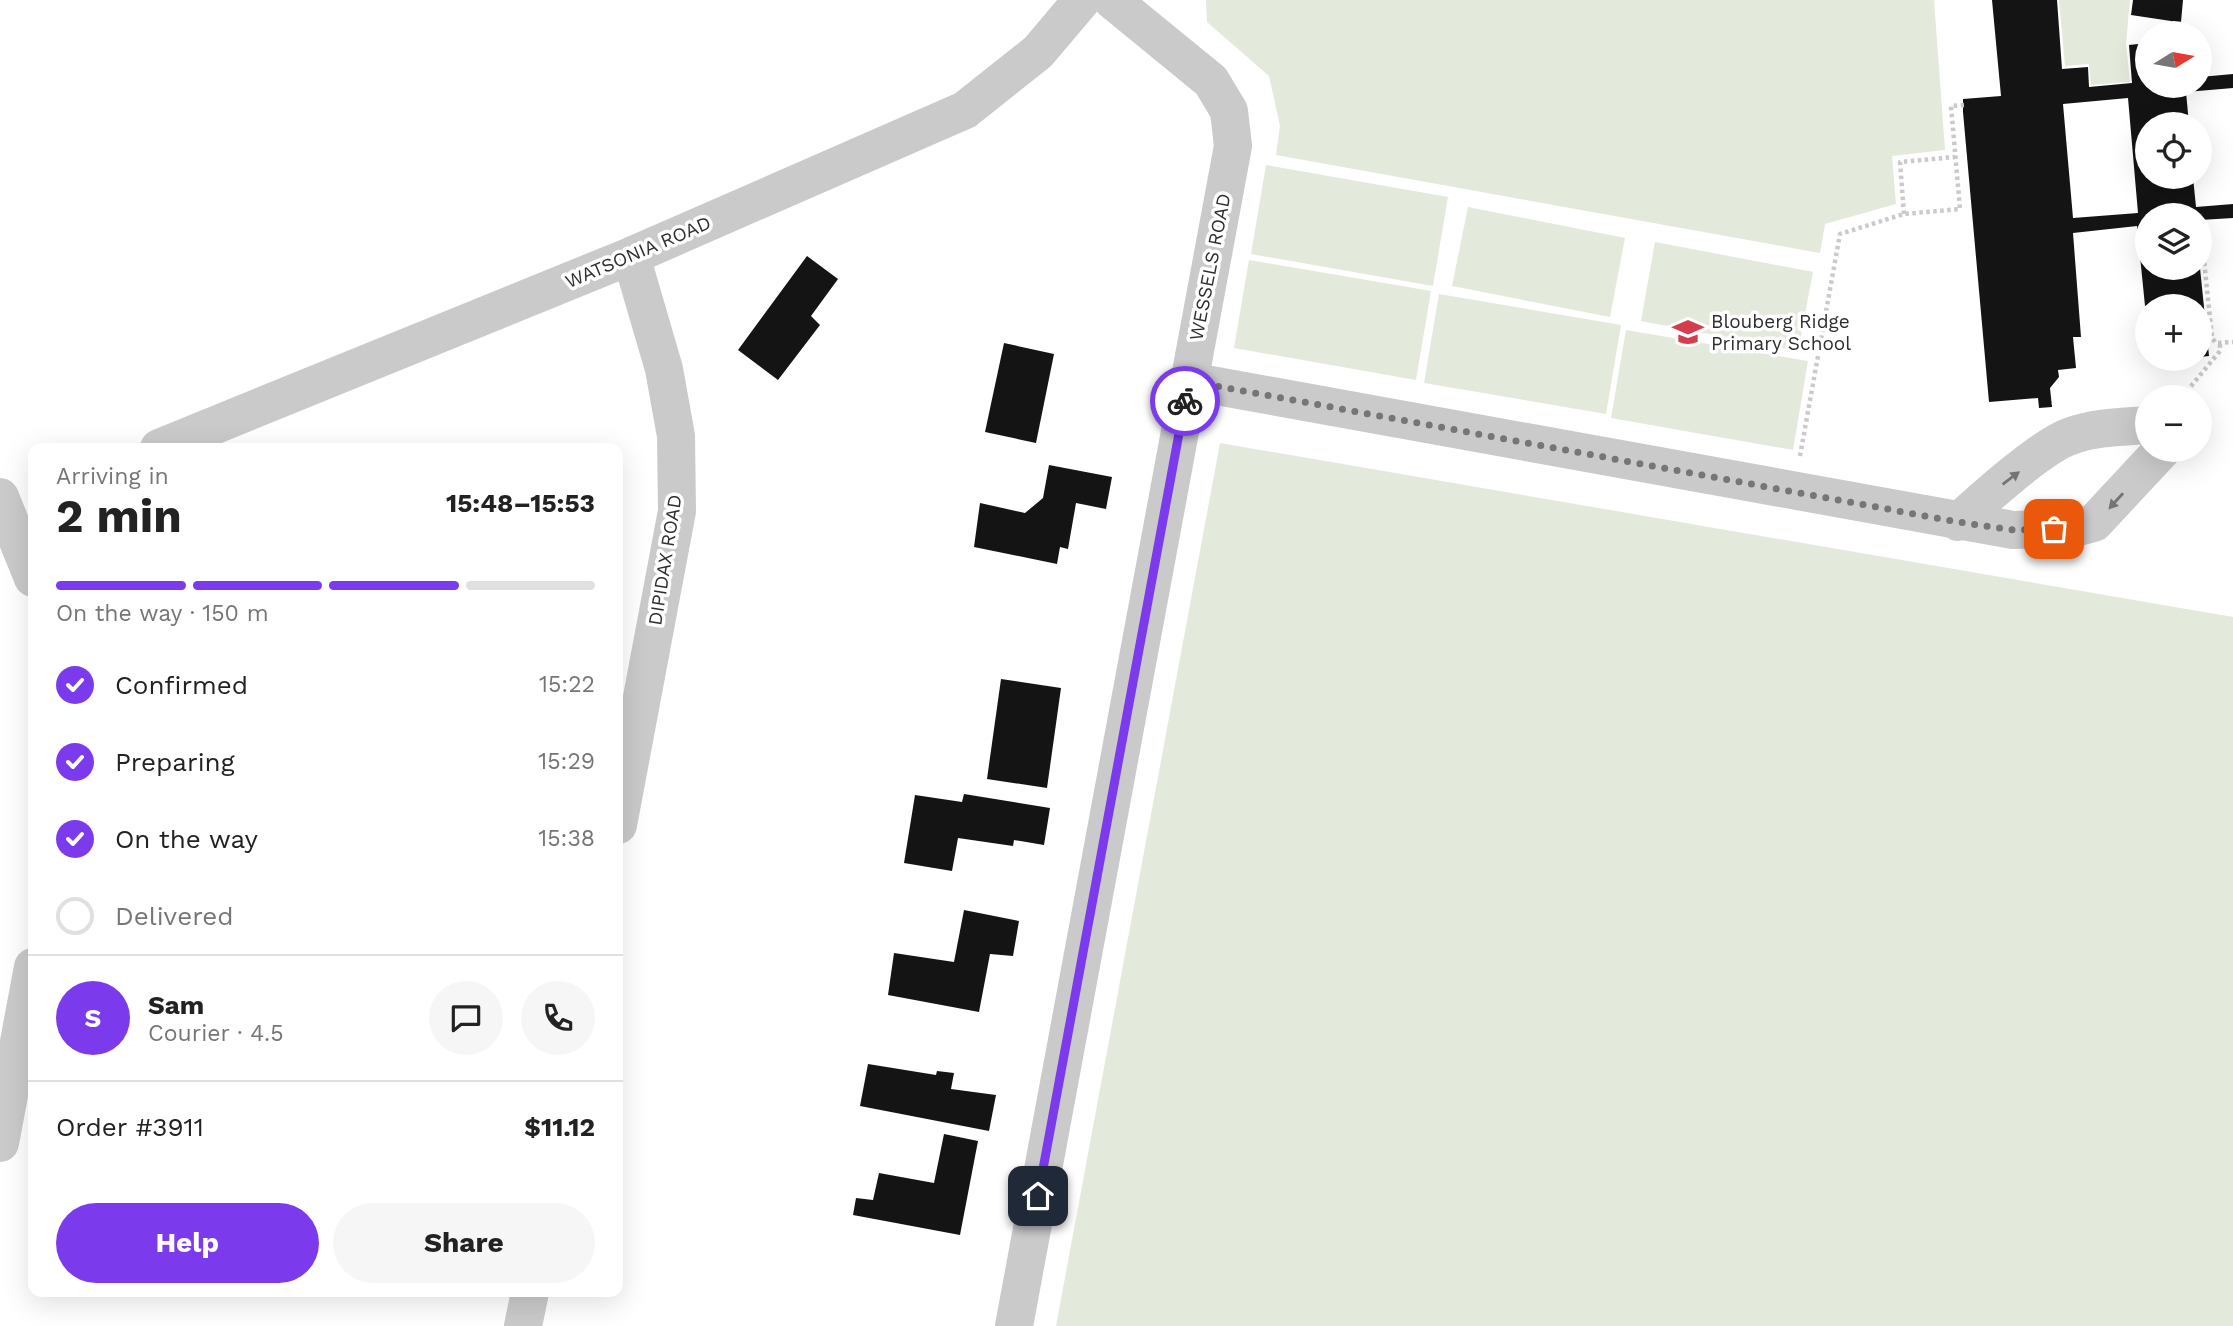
<!DOCTYPE html>
<meta charset="utf-8">
<style>
body{margin:0;font-family:"Work Sans",sans-serif;background:#f6f6f6;color:#222;height:100vh;display:flex;flex-direction:column;font-size:26px;white-space:nowrap}
*{box-sizing:border-box;margin:0}
p{font-size:23px;color:#767676}
.icon{flex:none;width:38px;height:38px;fill:none;stroke:currentColor;stroke-width:2;stroke-linecap:round;stroke-linejoin:round}
.map{position:relative;flex:1;overflow:hidden}
.side{position:absolute;left:28px;top:443px;width:595px;height:854px;display:flex;flex-direction:column;background:#fff;border-radius:14px;box-shadow:0 7px 28px #0002}
.side>*{flex:none}
.needle{width:46px;rotate:79deg}
.controls{position:absolute;left:2135px;top:21px;display:grid;gap:14px}
.controls a{display:grid;place-items:center;width:77px;height:77px;border-radius:50%;background:#fff;box-shadow:0 7px 28px #0002;font-size:35px}
.pin{position:absolute;display:grid;place-items:center;width:60px;height:60px;color:#fff;margin:-30px;border-radius:14px;box-shadow:0 4px 10px #0006}
.courier{position:absolute;display:grid;place-items:center;width:70px;height:70px;margin:-35px;border:5px solid #7c3aed;border-radius:50%;background:#fff;color:#222;box-shadow:0 2px 9px #0007}
.head em{font-style:normal;font-weight:700}
.head div{display:flex;flex-direction:column-reverse}
.head{display:flex;align-items:center;justify-content:space-between;height:119px;padding:0 28px}
h1{font-size:46px;font-weight:700;line-height:52px}
.bar{display:grid;grid-template-columns:repeat(4,1fr);gap:10px 7px;align-content:center;height:84px;padding:0 28px}
.bar i{height:9px;border-radius:5px;background:#e0e0e0}
.bar .active{background:#7c3aed}
.bar p{grid-column:span 4}
.line{display:flex;align-items:center;gap:18px;padding:0 28px;border-top:2px solid #e0e0e0}
.line div{flex:1}
.round{display:grid;place-items:center;flex:none;width:74px;height:74px;border-radius:37px;background:#f6f6f6}
ol{padding:0 28px;list-style:none}
li{display:flex;align-items:center;gap:21px;height:77px}
li p{margin-inline-start:auto}
li .icon{padding:7px;border-radius:50%;background:#7c3aed;color:#fff;stroke-width:4}
li:last-child{color:#767676}
li i{width:38px;height:38px;border:4px solid #e0e0e0;border-radius:50%}
.action{display:flex;gap:14px;margin-top:auto;padding:14px 28px}
.action a{flex:1;height:80px;border-radius:42px;background:#7c3aed;color:#fff;font-size:28px;font-weight:700;line-height:80px;text-align:center}
.action a+a{background:#f6f6f6;color:#222}
.map>svg:first-child{display:block}
</style>
<div class="map">
<svg width="2233" height="1326" viewBox="0 0 2233 1326">
<rect width="100%" height="100%" fill="#fff"/>
<!-- green -->
<g fill="#e3e9db">
<path d="M1206,0H1934L1945,150L1892,156L1896,204L1825,224L1820,253L1276,155L1280,126L1269,76L1207,22Z"/>
<path d="M2059,0H2130L2126,44L2130,82L2091,85L2089,64L2065,66Z"/>
<path d="M1266,165L1448,197L1433,286L1251,254Z"/>
<path d="M1468,207L1625,238L1610,317L1452,286Z"/>
<path d="M1655,242L1813,272L1798,351L1641,321Z"/>
<path d="M1249,260L1431,291L1416,380L1234,348Z"/>
<path d="M1439,294L1621,325L1606,414L1424,383Z"/>
<path d="M1626,330L1808,361L1793,450L1611,418Z"/>
<path d="M1220,443L2233,617V1326H1056Z"/>
</g>
<!-- building -->
<g fill="#141414" fill-rule="evenodd">
<path d="M1992,0H2057L2062,69L2088,67L2089,87L2132,83L2129,45L2147,43V86H2200V77L2233,74V88L2186,92L2189,124H2147V177H2193L2196,207L2233,204V218L2200,220V215H2147V268H2200L2209,356L2200,357V306H2145L2137,226L2073,233L2081,337H2073L2076,368L2058,370L2059,377L2050,388L2052,407L2039,408L2038,398L1989,402L1963,112V99L2001,96ZM2128,98L2138,213L2073,218L2063,104Z"/>
<path d="M2133,0H2183L2180,33H2171V21L2131,15Z"/>
<path d="M807,256L838,279L811,316L820,325L778,380L738,350Z"/>
<path d="M1004,343L1054,354L1036,443L985,432Z"/>
<path d="M1049,465L1112,477L1106,509L1076,503L1068,549L1060,547L1057,564L974,547L980,503L1025,513L1043,498Z"/>
<path d="M1001,679L1061,688L1047,788L987,779Z"/>
<path d="M964,794L1050,808L1044,845L1014,840L1013,846L958,838L952,871L904,863L915,795L962,802Z"/>
<path d="M964,910L1019,921L1013,956L990,954L979,1012L888,995L894,953L954,962Z"/>
<path d="M868,1064L936,1075L937,1071L954,1073L951,1089L996,1095L989,1131L860,1106Z"/>
<path d="M944,1134L978,1141L960,1235L853,1215L856,1198L873,1200L879,1173L934,1183Z"/>
</g>
<g fill="none" stroke-linecap="round" stroke-linejoin="round">
<!-- path -->
<g stroke="#cacaca" stroke-width="4.5" stroke-dasharray="3.5 3.5" stroke-linecap="butt">
<path d="M1904,214L1900,162L1955,157"/>
<path d="M2200,221L2212,338L2216,343L2233,342"/>
<path d="M2182,397L2220,351V343"/>
<path d="M1800,456L1840,234L1904,214L1960,209L1951,106L1964,105"/>
</g>
<!-- minor -->
<g stroke="#cacaca" stroke-width="38">
<path d="M1189,381L2013,530L2075,528L2094,523L2162,450"/>
<path d="M159,448L631,256L965,110L1038,52L1082,0"/>
<path d="M0,497L33,578"/>
<path d="M1958,522C1982,500 2043,445 2071,436C2095,427 2122,427 2147,425"/>
<path d="M618,825L677,511L676,436L664,369L631,256"/>
<path d="M0,1143L33,967"/>
<path d="M523,1326L530,1292"/>
<path d="M1014,1326L1233,146L1229,111L1211,81L1112,0"/>
</g>
</g>
<!-- one-way arrows -->
<defs><path id="oneway-solid" d="M-6-.8H1V-3.2L6.5 0L1 3.2V.8H-6Z" transform="scale(1.75)"/></defs>
<g fill="#747474">
<use href="#oneway-solid" transform="translate(2011 478) rotate(-37)"/>
<use href="#oneway-solid" transform="translate(2116 501) rotate(132)"/>
</g>
<g fill="none" stroke-linecap="round" stroke-linejoin="round">
<!-- done -->
<path stroke="#767676" stroke-width="7" stroke-dasharray="0 12.6" d="M1185,401L1189,381L1958,522L2013,530L2054,529"/>
<!-- route -->
<path stroke="#7c3aed" stroke-width="9" d="M1038,1196L1185,401"/>
</g>
<!-- icons -->
<defs>
<g id="school-bare" transform="scale(2.415)"><path d="M0-5L7-2L0 1L-7-2ZM-4 1L0 2.5L4 1V4Q0 6-4 4Z" fill="#d53d4d" stroke="#fff" stroke-width="2.5" paint-order="stroke"/></g>
</defs>
<g fill-rule="evenodd">
<use href="#school-bare" x="1688" y="332"/>
</g>
<g text-anchor="middle" dominant-baseline="central" stroke-width="7" stroke-linejoin="round" paint-order="stroke">
<!-- street labels -->
<g font-size="19" fill="#2d2d2d" stroke="#fff">
<text transform="translate(638 252) rotate(-23)">WATSONIA ROAD</text>
<text transform="translate(1210 267) rotate(-79)">WESSELS ROAD</text>
<text transform="translate(665 560) rotate(-81)">DIPIDAX ROAD</text>
</g>
<!-- poi labels -->
<g font-size="19" fill="#2d2d2d" stroke="#fff" text-anchor="start">
<text x="1711" y="321">Blouberg Ridge<tspan x="1711" dy="22">Primary School</tspan></text>
</g>
</g>
</svg>
<div class="controls">
<a><svg class="needle" viewBox="-14 -14 28 28"><path d="M0-13l5 13h-10z" fill="#e53935"/><path d="M0 13l5-13h-10z" fill="#767676"/></svg></a>
<a><svg class="icon" aria-label="locate" viewBox="0 0 24 24"><circle cx="12" cy="12" r="6"/><path d="M12 2v4M12 18v4M2 12h4M18 12h4"/></svg></a>
<a><svg class="icon" aria-label="layers" viewBox="0 0 24 24"><path d="M12 4l9 5-9 5-9-5zM3 14l9 5 9-5"/></svg></a>
<a>+</a>
<a>−</a>
</div>
<div class="pin" style="left:2054px;top:529px;background:#ea580c"><svg class="icon" aria-label="bag" viewBox="0 0 24 24"><path d="M5 8h14l-1 12H6zM9 8a3 3 0 0 1 6 0"/></svg></div>
<div class="pin" style="left:1038px;top:1196px;background:#1f2937"><svg class="icon" aria-label="home" viewBox="0 0 24 24"><path d="M3 11l9-7 9 7M6 9v11h12V9"/></svg></div>
<div class="courier" style="left:1185px;top:401px"><svg class="icon" aria-label="bike" viewBox="0 0 24 24"><circle cx="6" cy="16" r="4"/><circle cx="18" cy="16" r="4"/><path d="M6 16l4-8h5l3 8M10 8l3 8H6M13 5h3"/></svg></div>
<section class="side">
<div class="head"><div><h1>2 min</h1><p>Arriving in</p></div><em>15:48–15:53</em></div>
<div class="bar"><i class="active"></i><i class="active"></i><i class="active"></i><i></i><p>On the way · 150 m</p></div>
<ol>
<li><svg class="icon" aria-label="check" viewBox="0 0 24 24"><path d="M5 12l5 5 9-10"/></svg>Confirmed<p>15:22</p></li>
<li><svg class="icon" aria-label="check" viewBox="0 0 24 24"><path d="M5 12l5 5 9-10"/></svg>Preparing<p>15:29</p></li>
<li><svg class="icon" aria-label="check" viewBox="0 0 24 24"><path d="M5 12l5 5 9-10"/></svg>On the way<p>15:38</p></li>
<li><i></i>Delivered</li>
</ol>
<div class="line" style="height:126px"><b class="round" style="background:#7c3aed;color:#fff">S</b><div><b>Sam</b><p>Courier · 4.5</p></div><a class="round"><svg class="icon" aria-label="chat" viewBox="0 0 24 24"><path d="M4 5h16v11H9l-5 4z"/></svg></a><a class="round"><svg class="icon" aria-label="phone" viewBox="0 0 24 24"><path d="M5 4h4l2 5-3 2q2 4 5 5l2-3 5 2v4C11 20 4 13 5 4z"/></svg></a></div>
<div class="line" style="height:91px"><div>Order #3911</div><b>$11.12</b></div>
<div class="action"><a>Help</a><a>Share</a></div>
</section>
</div>
